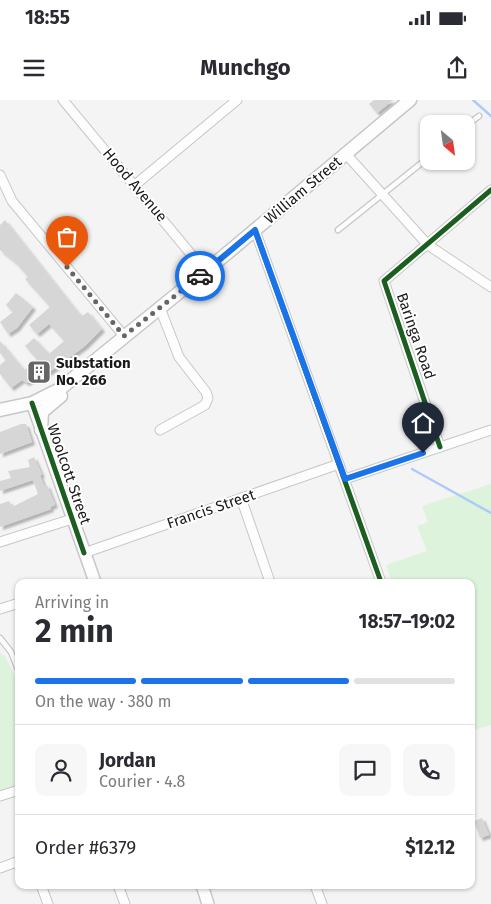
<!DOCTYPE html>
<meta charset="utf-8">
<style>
body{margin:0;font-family:"Fira Sans",sans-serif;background:#f7f7f7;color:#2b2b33;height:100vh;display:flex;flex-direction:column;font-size:19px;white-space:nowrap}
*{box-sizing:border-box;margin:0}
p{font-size:16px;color:#7c7c81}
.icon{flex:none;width:28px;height:28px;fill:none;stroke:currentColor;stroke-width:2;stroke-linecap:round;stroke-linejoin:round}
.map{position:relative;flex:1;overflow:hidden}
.panel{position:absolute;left:15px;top:479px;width:460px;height:310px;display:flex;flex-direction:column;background:#fff;border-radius:10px;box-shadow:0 1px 4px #0004}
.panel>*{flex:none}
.needle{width:32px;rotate:151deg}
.controls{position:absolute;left:420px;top:15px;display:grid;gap:10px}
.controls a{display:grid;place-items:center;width:55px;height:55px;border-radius:10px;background:#fff;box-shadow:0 1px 4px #0004;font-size:25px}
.pin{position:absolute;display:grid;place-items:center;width:42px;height:42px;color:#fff;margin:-51px -21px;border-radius:50% 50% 50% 0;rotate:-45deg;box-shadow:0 0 5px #0007}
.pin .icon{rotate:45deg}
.courier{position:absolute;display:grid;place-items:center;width:50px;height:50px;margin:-25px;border:4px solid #1a73e8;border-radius:50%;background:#fff;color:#222;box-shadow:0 1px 6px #0007}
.headline em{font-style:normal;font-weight:700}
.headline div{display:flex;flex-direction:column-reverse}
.headline{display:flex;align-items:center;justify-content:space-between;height:85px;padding:0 20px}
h1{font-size:32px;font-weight:700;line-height:38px}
.bar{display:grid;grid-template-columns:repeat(4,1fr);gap:8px 5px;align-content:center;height:60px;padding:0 20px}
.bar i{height:6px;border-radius:4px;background:#e1e1e2}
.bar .current{background:#1a73e8}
.bar p{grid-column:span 4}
.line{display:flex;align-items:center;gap:12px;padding:0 20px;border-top:1px solid #e1e1e2}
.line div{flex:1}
.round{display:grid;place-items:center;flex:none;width:52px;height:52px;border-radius:10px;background:#f7f7f7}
.status{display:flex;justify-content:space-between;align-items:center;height:35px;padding:0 25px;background:#fff;direction:ltr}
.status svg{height:14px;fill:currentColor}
header{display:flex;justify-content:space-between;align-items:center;height:65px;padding:0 20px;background:#fff;font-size:22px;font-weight:700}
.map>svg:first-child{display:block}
</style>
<div class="status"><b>18:55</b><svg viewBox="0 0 49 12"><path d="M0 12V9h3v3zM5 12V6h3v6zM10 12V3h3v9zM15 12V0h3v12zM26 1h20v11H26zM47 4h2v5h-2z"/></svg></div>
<header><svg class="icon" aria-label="menu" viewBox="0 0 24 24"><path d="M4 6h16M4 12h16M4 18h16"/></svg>Munchgo<svg class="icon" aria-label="share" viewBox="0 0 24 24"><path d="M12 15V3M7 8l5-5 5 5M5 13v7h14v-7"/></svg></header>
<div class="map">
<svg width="491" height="804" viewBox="0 0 491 804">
<defs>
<filter id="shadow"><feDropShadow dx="3" dy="3" stdDeviation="1" flood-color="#0004"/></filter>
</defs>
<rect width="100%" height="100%" fill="#f5f4f5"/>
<!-- green -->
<g fill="#def3dc">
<path d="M491,384V625L471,631V482H392L386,465L427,451L417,426L428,422L422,406Z"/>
<path d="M0,553L5,556L19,585V685L0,692Z"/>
</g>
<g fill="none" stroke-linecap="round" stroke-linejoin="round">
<!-- stream -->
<g stroke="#accbf9" stroke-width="2.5">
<path d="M473,0L491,16"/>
<path d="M412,369L491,413"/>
</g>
</g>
<!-- building -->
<g fill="#d7d6d7" filter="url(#shadow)">
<path d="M374,0H393L377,13L369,4Z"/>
<path d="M5,120L76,210L82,216L88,212L102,229L85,246L48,273L47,271L39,278L37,275L27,283L22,280L11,288L0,274V265L6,260L0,253V241L24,270L28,268L30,271L40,263L25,246L34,238L49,254L64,241L49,224L37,234L29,225L50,207L25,179L28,177L16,163L0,150V125Z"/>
<path d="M16,193L33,207L17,228L8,234L0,222L13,212L6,205Z"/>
<path d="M21,324H26L32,342L0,354V332Z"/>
<path d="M34,357L42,375H40L44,386L47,385L55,405L50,407L51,409L0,427V404L9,401L12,407L38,394L33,380L0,391V381L11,378L8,371L30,367L28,360Z"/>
<path d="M482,718L489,735L480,738L474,721Z"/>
</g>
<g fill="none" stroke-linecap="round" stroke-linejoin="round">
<!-- service casing -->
<g stroke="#c7c7c8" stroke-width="7">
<g id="service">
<path d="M466,26L479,16"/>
<path d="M338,130L429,57"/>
<path d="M0,538L11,552L19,572"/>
</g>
</g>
<!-- minor casing -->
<g stroke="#c7c7c8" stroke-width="11">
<g id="minor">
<path d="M63,0L205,171"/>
<path d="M346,54L428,145L491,187"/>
<path d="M0,75L12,101L124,236"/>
<path d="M135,85L237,0"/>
<path d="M255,130L381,482"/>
<path d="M160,330L205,305L208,298L206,292L179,257L160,208"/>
<path d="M440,347L384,181L491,90"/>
<path d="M345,379L491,330"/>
<path d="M241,398L270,482"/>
<path d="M0,442L72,419"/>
<path d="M84,453L339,364"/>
<path d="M0,509L19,503"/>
<path d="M0,696L19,690"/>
<path d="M0,768L19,761"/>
<path d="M41,785L48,804"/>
<path d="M118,785L125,804"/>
<path d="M315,785L322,804"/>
</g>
</g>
<!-- tertiary casing -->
<g stroke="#c7c7c8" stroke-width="14">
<g id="tertiary">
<path d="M32,303L95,482"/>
<path d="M202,785L208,804"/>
</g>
</g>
<!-- secondary casing -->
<g stroke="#c7c7c8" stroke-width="15">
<g id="secondary">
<path d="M0,310L32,303L60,289L219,160L410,0"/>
<path d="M41,330L42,312L61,296"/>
</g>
</g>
<!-- service -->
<use href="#service" stroke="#fefdfe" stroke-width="4.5"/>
<!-- minor -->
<use href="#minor" stroke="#fefdfe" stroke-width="9"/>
<!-- tertiary -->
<use href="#tertiary" stroke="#fefdfe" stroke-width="11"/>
<!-- secondary -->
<use href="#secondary" stroke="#fefdfe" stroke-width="12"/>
<!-- cycleway casing -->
<g stroke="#fff" stroke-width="8">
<g id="cycleway">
<path d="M255,130L381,482"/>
<path d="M32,303L84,453"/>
<path d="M440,347L384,181L491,90"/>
</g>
</g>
<!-- cycleway -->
<use href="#cycleway" stroke="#1b5e20" stroke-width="5"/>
</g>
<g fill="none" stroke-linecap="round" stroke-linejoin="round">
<!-- done -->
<path stroke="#666667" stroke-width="5" stroke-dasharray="0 9" d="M67,167L124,236L200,176"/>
<!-- route -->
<path stroke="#1a73e8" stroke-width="6" d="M200,176L255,130L345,379L423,353"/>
</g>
<!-- icons -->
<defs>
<g id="building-square" transform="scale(1.25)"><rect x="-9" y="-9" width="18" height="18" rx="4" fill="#666667" stroke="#fff"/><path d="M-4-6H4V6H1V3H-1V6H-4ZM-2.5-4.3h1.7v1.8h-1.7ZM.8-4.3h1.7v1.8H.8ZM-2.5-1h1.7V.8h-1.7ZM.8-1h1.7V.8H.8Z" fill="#fff"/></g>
</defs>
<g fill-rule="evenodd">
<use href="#building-square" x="39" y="272"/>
</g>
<g text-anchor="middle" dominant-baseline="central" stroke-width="4" stroke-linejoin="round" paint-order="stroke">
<!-- street labels -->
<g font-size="15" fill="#19191a" stroke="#fff">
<text transform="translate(135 85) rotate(50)">Hood Avenue</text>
<text transform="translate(303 90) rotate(-40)">William Street</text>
<text transform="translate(416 236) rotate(71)">Baringa Road</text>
<text transform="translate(69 374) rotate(71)">Woolcott Street</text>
<text transform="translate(211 409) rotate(-19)">Francis Street</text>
</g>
<!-- poi labels -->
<g font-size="15" font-weight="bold" fill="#19191a" stroke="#fff" text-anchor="start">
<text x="56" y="263">Substation<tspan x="56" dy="17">No. 266</tspan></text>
</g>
</g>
</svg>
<div class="controls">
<a><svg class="needle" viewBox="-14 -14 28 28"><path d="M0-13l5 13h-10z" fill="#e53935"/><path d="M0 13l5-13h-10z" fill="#7c7c81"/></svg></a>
</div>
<div class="pin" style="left:67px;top:167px;background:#ea580c"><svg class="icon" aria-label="bag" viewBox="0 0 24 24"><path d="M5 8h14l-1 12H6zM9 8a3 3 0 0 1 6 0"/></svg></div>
<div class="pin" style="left:423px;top:353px;background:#1f2937"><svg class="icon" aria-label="home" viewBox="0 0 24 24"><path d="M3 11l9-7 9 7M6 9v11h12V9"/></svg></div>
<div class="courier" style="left:200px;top:176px"><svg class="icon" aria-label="car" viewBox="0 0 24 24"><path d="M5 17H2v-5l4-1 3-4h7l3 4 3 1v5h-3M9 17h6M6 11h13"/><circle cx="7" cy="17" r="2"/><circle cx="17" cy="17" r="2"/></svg></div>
<section class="panel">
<div class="headline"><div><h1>2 min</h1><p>Arriving in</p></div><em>18:57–19:02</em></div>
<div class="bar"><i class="current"></i><i class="current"></i><i class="current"></i><i></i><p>On the way · 380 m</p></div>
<div class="line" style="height:90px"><a class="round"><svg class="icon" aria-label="person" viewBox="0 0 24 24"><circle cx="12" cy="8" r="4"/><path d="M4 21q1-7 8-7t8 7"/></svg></a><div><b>Jordan</b><p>Courier · 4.8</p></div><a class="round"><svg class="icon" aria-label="chat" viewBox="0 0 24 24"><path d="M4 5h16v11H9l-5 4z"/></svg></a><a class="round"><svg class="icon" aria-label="phone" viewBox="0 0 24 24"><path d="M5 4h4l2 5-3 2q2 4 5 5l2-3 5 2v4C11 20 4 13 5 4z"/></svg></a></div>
<div class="line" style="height:65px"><div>Order #6379</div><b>$12.12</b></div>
</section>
</div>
